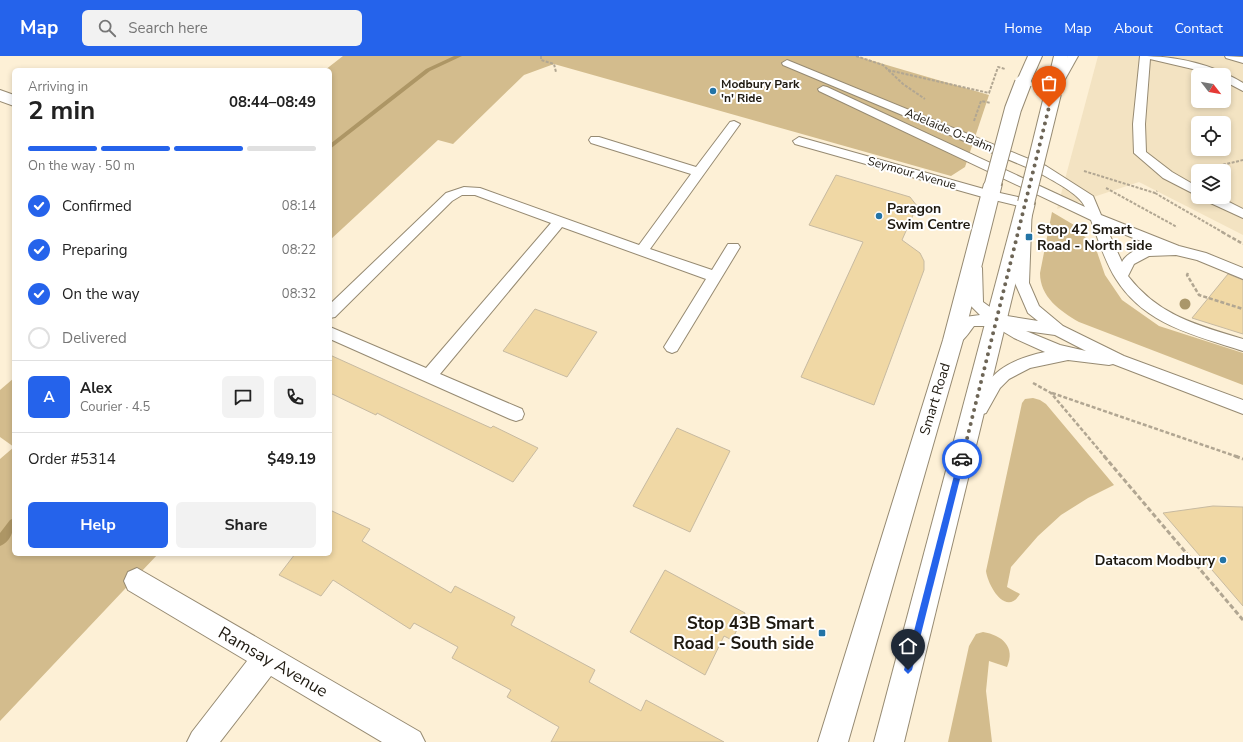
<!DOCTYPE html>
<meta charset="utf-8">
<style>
body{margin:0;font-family:"Nunito Sans",sans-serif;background:#f2f2f2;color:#222;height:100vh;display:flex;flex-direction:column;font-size:15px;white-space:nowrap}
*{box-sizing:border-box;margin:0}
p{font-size:13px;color:#767676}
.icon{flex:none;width:22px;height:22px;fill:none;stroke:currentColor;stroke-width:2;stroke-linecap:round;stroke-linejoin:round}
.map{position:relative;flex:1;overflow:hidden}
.drawer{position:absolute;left:12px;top:12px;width:320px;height:488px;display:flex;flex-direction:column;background:#fff;border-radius:6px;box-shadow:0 2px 6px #0003}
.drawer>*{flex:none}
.needle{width:26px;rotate:121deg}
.buttons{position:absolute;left:1191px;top:12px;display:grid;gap:8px}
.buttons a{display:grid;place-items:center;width:40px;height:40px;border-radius:6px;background:#fff;box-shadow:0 2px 6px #0003;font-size:20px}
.pin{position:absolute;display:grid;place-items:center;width:34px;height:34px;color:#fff;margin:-41px -17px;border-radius:50% 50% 50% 0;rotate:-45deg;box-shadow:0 0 4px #0007}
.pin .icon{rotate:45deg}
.courier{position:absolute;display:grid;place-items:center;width:40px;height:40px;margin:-20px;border:3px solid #2563eb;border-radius:50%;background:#fff;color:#222;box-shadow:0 1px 5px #0007}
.head em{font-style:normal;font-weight:700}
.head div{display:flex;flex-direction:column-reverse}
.head{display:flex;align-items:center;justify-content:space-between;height:68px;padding:0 16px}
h1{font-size:26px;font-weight:700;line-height:30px}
.bar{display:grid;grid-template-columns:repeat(4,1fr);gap:6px 4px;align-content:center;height:48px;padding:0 16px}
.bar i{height:5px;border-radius:3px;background:#e0e0e0}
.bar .selected{background:#2563eb}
.bar p{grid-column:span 4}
.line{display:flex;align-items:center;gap:10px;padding:0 16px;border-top:1px solid #e0e0e0}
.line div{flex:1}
.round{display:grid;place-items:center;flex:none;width:42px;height:42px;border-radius:6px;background:#f2f2f2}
ol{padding:0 16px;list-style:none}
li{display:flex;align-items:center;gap:12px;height:44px}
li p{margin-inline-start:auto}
li .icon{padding:4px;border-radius:50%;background:#2563eb;color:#fff;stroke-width:4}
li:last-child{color:#767676}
li i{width:22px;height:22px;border:2px solid #e0e0e0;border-radius:50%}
.cta{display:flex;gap:8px;margin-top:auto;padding:8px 16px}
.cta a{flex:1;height:46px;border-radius:6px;background:#2563eb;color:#fff;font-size:16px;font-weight:700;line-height:46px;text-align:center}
.cta a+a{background:#f2f2f2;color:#222}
header{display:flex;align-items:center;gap:24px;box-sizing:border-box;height:56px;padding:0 20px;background:#2563eb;color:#fff}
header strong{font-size:19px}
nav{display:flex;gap:22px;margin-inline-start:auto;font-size:14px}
.search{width:280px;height:36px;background:#f2f2f2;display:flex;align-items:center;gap:10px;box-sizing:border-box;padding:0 14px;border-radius:6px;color:#767676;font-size:15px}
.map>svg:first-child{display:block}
</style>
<header>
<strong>Map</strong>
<div class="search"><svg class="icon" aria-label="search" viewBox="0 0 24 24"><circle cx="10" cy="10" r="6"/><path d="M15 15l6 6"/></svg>Search here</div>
<nav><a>Home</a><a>Map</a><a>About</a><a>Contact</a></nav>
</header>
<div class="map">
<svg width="1243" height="686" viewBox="0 0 1243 686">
<rect width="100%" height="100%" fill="#fdf0d6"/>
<!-- built -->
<path fill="#f3e3c2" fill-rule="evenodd" d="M1098,0H1243V179L1139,126L1057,153ZM1198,19H1224V45H1198ZM1198,67H1224V93H1198ZM1198,115H1224V141H1198Z"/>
<!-- green -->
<g fill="#d3bc8d">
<path d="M343,0H856L989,39L965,111L951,120L554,8L524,19L453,88L438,84L330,184V14H325Z"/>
<path d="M1052,156L1074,169L1096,193L1105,219L1122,244L1159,270L1243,297V329L1079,266C1060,255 1040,241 1040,217Z"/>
<path d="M14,322V391L0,381V334Z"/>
<path d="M1033,342L1040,344L1046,348L1114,429L1088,442L1061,459L1038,480L1011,511L1007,531L1020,538C1006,561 988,530 986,515L1022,347L1025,343Z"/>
<path d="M14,391V498H158L0,665V403Z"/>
<path d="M983,576C1002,579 1016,591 1007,611L989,605L986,635L992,686H948L969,590L976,578Z"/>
</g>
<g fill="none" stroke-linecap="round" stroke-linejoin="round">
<!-- stream -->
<g fill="#ad9665" fill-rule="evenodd">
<path d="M454,0H462L430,15L330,93V88L426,13Z"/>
<path d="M14,462C14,473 12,485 0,490V477L10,464Z"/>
</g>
</g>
<!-- building -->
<g fill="#f0d8a5" stroke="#c7baa1">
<path d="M836,119L910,141L917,150L902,184L920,197L924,205V214L874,349L801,321L863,186L809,169Z"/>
<path d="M1228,218L1243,224V278L1192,262Z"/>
<path d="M535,253L597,276L567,321L503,295Z"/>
<path d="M330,299L491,372L493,370L538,392L513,426L377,357L376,359L330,337Z"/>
<path d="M677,372L730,395L690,476L633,450Z"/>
<path d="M1213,450L1243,451V550L1163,457Z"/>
<path d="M330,454L370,473L362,485L451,537L455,530L515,561L511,569L595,614L589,626L641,655L646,644L724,686H551L559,671L507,641L511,634L452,602L458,591L414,567L410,573L333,524L321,540L279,519L295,498H330Z"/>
<path d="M665,514L745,557L732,584L724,580L705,619L630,576Z"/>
</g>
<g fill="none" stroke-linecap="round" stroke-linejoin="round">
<!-- service casing -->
<g stroke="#968a72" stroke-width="2">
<g id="service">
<path d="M1068,0H1078L1059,34H1051L1050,32Z"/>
<path d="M1140,0C1177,0 1212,8 1243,27V35L1224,25V19H1213L1197,14L1150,3L1145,68L1146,96L1172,116L1198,131V140L1163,122L1134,97L1133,68Z"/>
<path d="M1225,0L1243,1V7L1226,2Z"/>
<path d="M787,4L1046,110L1093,140L1101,159L1179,190L1206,197L1243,212V223L1197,204L1176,199L1149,200L1134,208L1128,220C1159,260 1197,269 1243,283V295C1194,279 1145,269 1116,223C1105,206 1098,183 1091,164L819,35L818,33L823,30L827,31L1085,151C1079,137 1051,124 1038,116L783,9L782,7ZM1106,171L1153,190C1143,190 1127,196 1122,206Z"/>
<path d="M734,65L740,68L650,193L712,214L728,188H738L740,191L677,295L672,297L667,295L664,291L706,223L562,171L440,318L522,353L524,358L522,363L516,365L510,363L330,283V271L426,312L551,167L475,139H462L452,145L335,261L330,262V248L446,137L464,131L480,132L639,189L691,118L591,87L589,84L591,81H599L696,111L730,66Z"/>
<path d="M799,81L991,135L1031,144L1032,147L1029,227L1039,250L1063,270L1124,300L1243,344V358L1113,308L1109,309L1068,304L1030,312L1009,323L1000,332L986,357L980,359L974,357L972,352C988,317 1007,304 1045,296L1014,282L994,270H974C967,279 960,292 948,288L945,284L965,261L980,259L969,248L968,212L970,209L975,207L980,209L982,212L983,246L1001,259L1038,265L1028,257L1015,227L1019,150L986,142L795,88L793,85ZM1026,275L1055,279L1086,295L1060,289Z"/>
<path d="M1203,141H1219L1243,153V162L1204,144Z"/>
</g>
</g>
<!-- minor casing -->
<g stroke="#968a72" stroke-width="2">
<g id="minor">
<path d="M0,34L14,39V50L0,45Z"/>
<path d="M137,512L420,676L425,686H382L271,620L220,686H187L192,676L247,605L128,534L124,525L128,516Z"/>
</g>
</g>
<!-- secondary casing -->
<g stroke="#968a72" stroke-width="2">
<g id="secondary">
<path d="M1028,0H1042L1030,27L1028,30H1018L1016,27Z"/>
<path d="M1054,0H1068L1061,37L1058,40H1048L1045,37Z"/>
<path d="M993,122L999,124L1002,128L963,284L848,686H818L943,284L984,128L987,124Z"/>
<path d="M1026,141L1032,143L1035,147L904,686H874L1017,147L1020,143Z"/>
</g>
</g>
<!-- path-far2 -->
<g stroke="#b1a692" stroke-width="2" stroke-dasharray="3 1.5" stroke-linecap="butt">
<path d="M541,0V4L554,8L556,16"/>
<path d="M856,0L883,9L903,28L925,43"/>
<path d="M888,14L989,37L998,11L1005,13"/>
<path d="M974,65L981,45L991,47"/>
<path d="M1201,114L1243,104"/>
<path d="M1084,115L1155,137L1157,135"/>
<path d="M1106,132L1177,171"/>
<path d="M1155,137L1224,177"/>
</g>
<!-- path-far1 -->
<g stroke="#b1a692" stroke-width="2.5" stroke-dasharray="4 2" stroke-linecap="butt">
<path d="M1222,176L1243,188"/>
<path d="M1188,217L1187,219L1199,239L1243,253"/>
<path d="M1033,327L1051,337L1105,401"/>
<path d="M1052,337L1238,401"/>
</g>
<!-- path -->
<g stroke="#b1a692" stroke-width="3" stroke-dasharray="5 2.5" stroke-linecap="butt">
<path d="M1104,400L1243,564"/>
<path d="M1235,400L1243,403"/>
</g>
<!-- service -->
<use href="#service" fill="#fff" fill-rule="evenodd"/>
<!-- minor -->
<use href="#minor" fill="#fff" fill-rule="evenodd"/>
<!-- secondary -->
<use href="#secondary" fill="#fff" fill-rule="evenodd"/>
<!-- secondary-bridge casing -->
<g stroke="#968a72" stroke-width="18" stroke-linecap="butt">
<g id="secondary-bridge">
<path d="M993,128L1013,53L1023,27"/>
<path d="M1026,147L1053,37"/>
</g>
</g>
<!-- secondary-bridge -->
<use href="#secondary-bridge" stroke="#fff" stroke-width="16"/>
</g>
<!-- trees -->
<g fill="#aa976b">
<circle cx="1040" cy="36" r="4"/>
<circle cx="1185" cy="248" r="5.5"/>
</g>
<!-- route -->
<path fill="#2563eb" d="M959,400H962L965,403L912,614L908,618L904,614Z"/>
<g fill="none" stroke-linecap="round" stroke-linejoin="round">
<!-- done -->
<path stroke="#6d6556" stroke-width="4" stroke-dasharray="0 7.2" d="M962,403L1049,51"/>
</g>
<!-- markers -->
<g fill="#2374a6" stroke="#fff" stroke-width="1.5">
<circle cx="713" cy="35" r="4"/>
<circle cx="879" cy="160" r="4"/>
<rect x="1025" y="177" width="8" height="8" rx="2"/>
<circle cx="1223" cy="504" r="4"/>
<rect x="818" y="573" width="8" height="8" rx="2"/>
</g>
<g text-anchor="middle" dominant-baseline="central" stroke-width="4" stroke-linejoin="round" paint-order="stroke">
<!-- far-poi labels -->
<g font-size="12" font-weight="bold" fill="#1f1a11" stroke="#fff" text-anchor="start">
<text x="721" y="28">Modbury Park<tspan x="721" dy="14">'n' Ride</tspan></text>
</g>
<!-- far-street labels -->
<g font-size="12" fill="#1f1a11" stroke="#fff">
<text transform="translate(949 74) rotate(23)">Adelaide O-Bahn</text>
<text transform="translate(912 117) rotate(16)">Seymour Avenue</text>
</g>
<!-- poi labels -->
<g font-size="14" font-weight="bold" fill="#1f1a11" stroke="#fff" text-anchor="start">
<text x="887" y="152">Paragon<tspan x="887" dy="16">Swim Centre</tspan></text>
<text x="1037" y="173">Stop 42 Smart<tspan x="1037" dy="16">Road - North side</tspan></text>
<text x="1215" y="504" text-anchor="end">Datacom Modbury</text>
</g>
<!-- street labels -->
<g font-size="14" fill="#1f1a11" stroke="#fff">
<text transform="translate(935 343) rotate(-73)">Smart Road</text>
</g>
<!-- near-poi labels -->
<g font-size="17" font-weight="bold" fill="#1f1a11" stroke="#fff" text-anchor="end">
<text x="814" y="567">Stop 43B Smart<tspan x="814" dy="20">Road - South side</tspan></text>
</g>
<!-- near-street labels -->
<g font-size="17" fill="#1f1a11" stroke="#fff">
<text transform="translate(273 606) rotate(30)">Ramsay Avenue</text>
</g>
</g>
</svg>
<div class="buttons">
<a><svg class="needle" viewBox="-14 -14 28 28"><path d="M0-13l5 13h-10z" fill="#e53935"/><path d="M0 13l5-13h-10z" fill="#767676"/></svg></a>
<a><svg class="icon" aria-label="locate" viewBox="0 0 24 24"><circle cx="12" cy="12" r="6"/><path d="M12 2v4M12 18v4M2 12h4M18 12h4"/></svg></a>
<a><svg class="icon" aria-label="layers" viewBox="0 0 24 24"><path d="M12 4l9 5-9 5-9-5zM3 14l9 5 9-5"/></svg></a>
</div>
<div class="pin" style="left:1049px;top:51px;background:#ea580c"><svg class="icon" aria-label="bag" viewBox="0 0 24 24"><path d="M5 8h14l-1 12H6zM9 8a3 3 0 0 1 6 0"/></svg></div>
<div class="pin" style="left:908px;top:614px;background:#1f2937"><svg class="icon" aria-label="home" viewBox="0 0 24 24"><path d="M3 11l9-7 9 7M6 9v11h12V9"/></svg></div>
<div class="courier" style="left:962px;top:403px"><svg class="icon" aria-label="car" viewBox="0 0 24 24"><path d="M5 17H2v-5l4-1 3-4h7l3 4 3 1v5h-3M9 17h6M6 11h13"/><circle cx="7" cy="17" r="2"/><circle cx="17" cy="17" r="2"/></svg></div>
<section class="drawer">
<div class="head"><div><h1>2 min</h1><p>Arriving in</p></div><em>08:44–08:49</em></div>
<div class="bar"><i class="selected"></i><i class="selected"></i><i class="selected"></i><i></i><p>On the way · 50 m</p></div>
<ol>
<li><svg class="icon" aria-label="check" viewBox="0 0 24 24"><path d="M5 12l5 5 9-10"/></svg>Confirmed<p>08:14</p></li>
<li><svg class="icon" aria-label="check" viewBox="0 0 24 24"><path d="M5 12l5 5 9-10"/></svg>Preparing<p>08:22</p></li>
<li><svg class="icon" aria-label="check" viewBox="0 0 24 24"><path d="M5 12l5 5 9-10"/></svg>On the way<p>08:32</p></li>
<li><i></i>Delivered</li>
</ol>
<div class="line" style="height:72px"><b class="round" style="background:#2563eb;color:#fff">A</b><div><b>Alex</b><p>Courier · 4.5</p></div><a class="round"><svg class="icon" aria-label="chat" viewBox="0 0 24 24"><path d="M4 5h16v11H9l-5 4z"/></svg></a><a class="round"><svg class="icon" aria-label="phone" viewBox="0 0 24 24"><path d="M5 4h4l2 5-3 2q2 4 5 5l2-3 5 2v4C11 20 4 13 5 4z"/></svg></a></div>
<div class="line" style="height:52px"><div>Order #5314</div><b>$49.19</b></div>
<div class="cta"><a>Help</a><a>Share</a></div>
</section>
</div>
